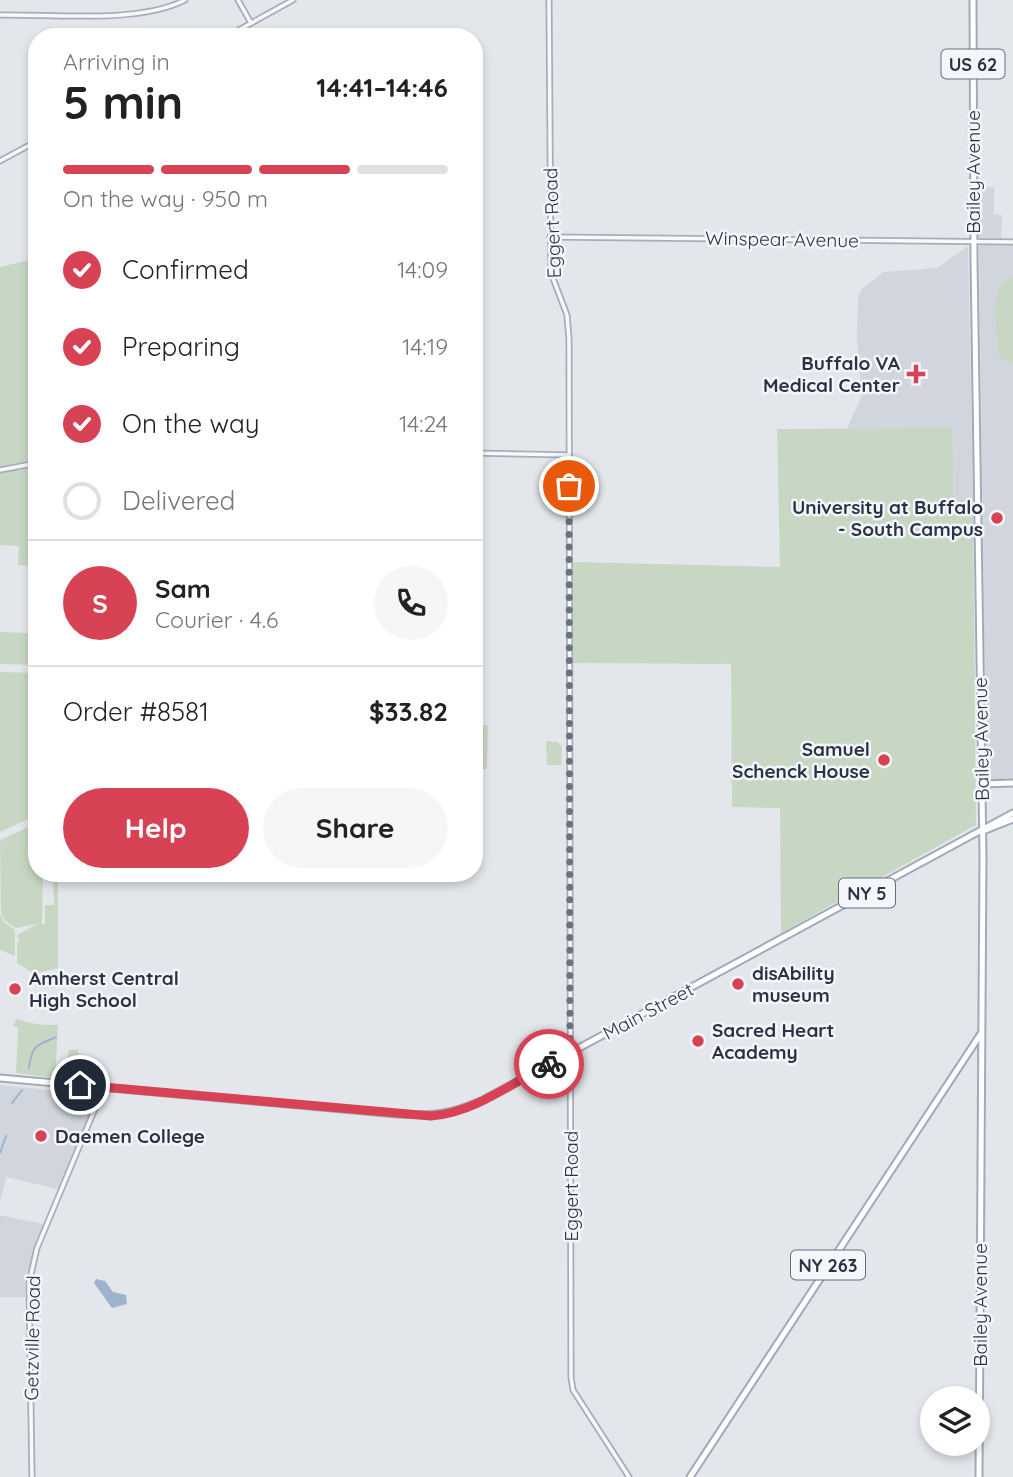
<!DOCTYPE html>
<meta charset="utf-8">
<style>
body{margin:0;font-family:Quicksand,sans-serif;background:#f6f6f6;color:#222;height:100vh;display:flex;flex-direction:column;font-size:26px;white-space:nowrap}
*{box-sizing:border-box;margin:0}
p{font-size:23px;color:#767676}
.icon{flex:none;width:38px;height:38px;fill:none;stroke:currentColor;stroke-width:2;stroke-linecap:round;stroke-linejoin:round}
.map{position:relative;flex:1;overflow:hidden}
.details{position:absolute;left:28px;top:28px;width:455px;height:854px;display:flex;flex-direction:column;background:#fff;border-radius:28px;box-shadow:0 4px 10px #0003}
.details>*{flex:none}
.fabs{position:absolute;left:920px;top:1386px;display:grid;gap:14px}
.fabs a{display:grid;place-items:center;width:70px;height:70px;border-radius:50%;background:#fff;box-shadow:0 4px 10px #0003;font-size:35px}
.pin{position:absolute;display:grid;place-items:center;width:60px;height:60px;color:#fff;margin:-30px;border:4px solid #fff;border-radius:50%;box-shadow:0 2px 7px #0007}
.courier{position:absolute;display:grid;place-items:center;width:70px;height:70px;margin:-35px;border:5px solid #d74355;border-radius:50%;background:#fff;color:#222;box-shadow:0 2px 9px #0007}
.head em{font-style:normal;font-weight:700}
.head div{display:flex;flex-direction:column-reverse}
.head{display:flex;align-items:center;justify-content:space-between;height:119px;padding:0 35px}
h1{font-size:46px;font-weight:700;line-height:52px}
.bar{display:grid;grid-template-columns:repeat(4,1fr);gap:10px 7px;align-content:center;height:84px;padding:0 35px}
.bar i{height:9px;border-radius:5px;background:#e0e0e0}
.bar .current{background:#d74355}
.bar p{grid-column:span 4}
.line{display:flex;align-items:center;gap:18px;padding:0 35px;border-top:2px solid #e0e0e0}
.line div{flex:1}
.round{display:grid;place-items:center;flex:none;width:74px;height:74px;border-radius:37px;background:#f6f6f6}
ol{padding:0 35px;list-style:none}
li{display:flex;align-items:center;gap:21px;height:77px}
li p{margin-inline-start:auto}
li .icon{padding:7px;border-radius:50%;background:#d74355;color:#fff;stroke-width:4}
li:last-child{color:#767676}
li i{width:38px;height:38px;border:4px solid #e0e0e0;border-radius:50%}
.button{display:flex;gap:14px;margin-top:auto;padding:14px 35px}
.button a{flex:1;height:80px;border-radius:42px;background:#d74355;color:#fff;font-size:28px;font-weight:700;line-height:80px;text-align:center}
.button a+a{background:#f6f6f6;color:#222}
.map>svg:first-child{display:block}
</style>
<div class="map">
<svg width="1013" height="1477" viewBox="0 0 1013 1477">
<rect width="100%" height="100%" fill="#e3e7ec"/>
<!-- built -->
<g fill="#d1d6de">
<path d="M979,186L994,187V214L1002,215L1001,239L978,237Z"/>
<path d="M979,244L1013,245V781H990L986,776Z"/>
<path d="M968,246L973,499H953L847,428L862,395L857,339L858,297L862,289L883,272L937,268Z"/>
<path d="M0,1085L99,1095L58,1189L6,1177L0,1203Z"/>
<path d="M0,1215L43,1224L25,1279V1297H0Z"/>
</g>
<!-- green -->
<g fill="#c8d7c4">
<path d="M37,258V460L0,468V267Z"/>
<path d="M1013,278V364L1001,358L997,349C997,328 987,284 1013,278Z"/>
<path d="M952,428L953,499H973L976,825L781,933L780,808L732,807L731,664L572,663V562L780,567L777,429Z"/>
<path d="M37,465V566L18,565L19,546L0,545V473Z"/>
<path d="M0,632L33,633L37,665L0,664Z"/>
<path d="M0,672L37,673V815L0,832Z"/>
<path d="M474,725H488L487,769H474Z"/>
<path d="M546,741L558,742L562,747L561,765H547Z"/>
<path d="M37,823V873H43L42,924H45V905H54L53,873H58V968L35,974L17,963V943L20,942L17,935L37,924L16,928L5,921L1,913L0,840Z"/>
<path d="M0,914L4,922L15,930V956L0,950Z"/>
<path d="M17,1019C32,1024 40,1025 58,1025L55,1078L16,1073L18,1028L13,1026Z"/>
<path d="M78,1049L80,1079L58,1078L59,1063L67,1061L69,1050Z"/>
</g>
<!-- water -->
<path fill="#9db3ce" d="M96,1279L105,1281L113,1292L126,1295L127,1304L112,1308L94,1283Z"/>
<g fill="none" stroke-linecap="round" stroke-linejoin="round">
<!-- stream -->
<g stroke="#9db3ce" stroke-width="2">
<path d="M29,1068C32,1044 36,1046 56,1037"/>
<path d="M12,1103L22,1090"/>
<path d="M0,1153L6,1136"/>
</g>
<!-- minor casing -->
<g stroke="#a8adb7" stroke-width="7">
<g id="minor">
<path d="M238,0L251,23"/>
<path d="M549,0L551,273L567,315L569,339L571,1377L573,1390L629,1477"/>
<path d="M0,15C53,14 139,24 185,0"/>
<path d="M226,37L293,0"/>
<path d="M0,161L37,141"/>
<path d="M550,237L1013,242"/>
<path d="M474,453L569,455"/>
<path d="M0,470L37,463"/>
<path d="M32,1477L29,1283L37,1248L104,1087"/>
</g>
</g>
<!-- major casing -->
<g stroke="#a2aab9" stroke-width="9">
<g id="major">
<path d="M973,0L974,260L983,856L979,1477"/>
<path d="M982,784L1013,783"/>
<path d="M983,831L1013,819"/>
<path d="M0,1078L397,1114C433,1116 449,1115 483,1100L1013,813"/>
<path d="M690,1477L980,1035"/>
</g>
</g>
<!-- minor -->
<use href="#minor" stroke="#f7f8fa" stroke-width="3.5"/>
<!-- major -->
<use href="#major" stroke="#fff" stroke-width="5"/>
</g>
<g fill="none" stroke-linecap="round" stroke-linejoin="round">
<!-- done -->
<path stroke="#6b7280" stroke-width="7" stroke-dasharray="0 12.6" d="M549,1064L570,1052L569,486"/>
<!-- route -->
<path stroke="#d74355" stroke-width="9" d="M80,1085L431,1116C473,1113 513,1083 549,1064"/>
</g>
<!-- markers -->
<g fill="#d74355" stroke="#f4f6f9" stroke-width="2.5">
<path d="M912.5 363.5h7v7h7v7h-7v7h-7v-7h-7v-7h7z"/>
<circle cx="997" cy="518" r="7"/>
<circle cx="884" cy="760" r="7"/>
<circle cx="738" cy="984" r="7"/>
<circle cx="15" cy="989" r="7"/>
<circle cx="698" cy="1041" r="7"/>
<circle cx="41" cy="1136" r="7"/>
</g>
<g text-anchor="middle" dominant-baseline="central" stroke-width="5" stroke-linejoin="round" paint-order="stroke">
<!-- shield labels -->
<g fill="#f4f6f9" stroke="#676e7c" stroke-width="2">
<rect x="941.5" y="49.5" width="63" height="29" rx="5"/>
<rect x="839" y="878.5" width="56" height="29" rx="5"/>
<rect x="791" y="1250.5" width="74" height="29" rx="5"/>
</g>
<g font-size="18" font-weight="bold" fill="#2a3346">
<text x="973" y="64">US 62</text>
<text x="867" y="893">NY 5</text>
<text x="828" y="1265">NY 263</text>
</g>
<!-- street labels -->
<g font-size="19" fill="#2a3346" stroke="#f4f6f9">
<text transform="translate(973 172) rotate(-90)">Bailey Avenue</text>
<text transform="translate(552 223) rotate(-92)">Eggert Road</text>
<text transform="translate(782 239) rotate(1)">Winspear Avenue</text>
<text transform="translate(981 739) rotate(-91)">Bailey Avenue</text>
<text transform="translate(648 1011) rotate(-28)">Main Street</text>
<text transform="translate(571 1186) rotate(-90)">Eggert Road</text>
<text transform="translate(980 1305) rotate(-90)">Bailey Avenue</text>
<text transform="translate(32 1338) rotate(-89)">Getzville Road</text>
</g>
<!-- poi labels -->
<g font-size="19" font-weight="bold" fill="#2a3346" stroke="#f4f6f9" text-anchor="start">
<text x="900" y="363" text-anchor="end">Buffalo VA<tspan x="900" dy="22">Medical Center</tspan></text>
<text x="983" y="507" text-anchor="end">University at Buffalo<tspan x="983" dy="22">- South Campus</tspan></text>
<text x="870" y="749" text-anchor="end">Samuel<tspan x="870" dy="22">Schenck House</tspan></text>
<text x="752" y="973">disAbility<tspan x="752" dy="22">museum</tspan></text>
<text x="29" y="978">Amherst Central<tspan x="29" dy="22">High School</tspan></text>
<text x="712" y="1030">Sacred Heart<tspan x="712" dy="22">Academy</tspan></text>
<text x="55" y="1136">Daemen College</text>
</g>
</g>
</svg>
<div class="fabs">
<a><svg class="icon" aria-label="layers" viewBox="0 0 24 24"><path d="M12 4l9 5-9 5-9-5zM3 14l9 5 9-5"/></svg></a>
</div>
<div class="pin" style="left:569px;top:486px;background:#ea580c"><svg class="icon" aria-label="bag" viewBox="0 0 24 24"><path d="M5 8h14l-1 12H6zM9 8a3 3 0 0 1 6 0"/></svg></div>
<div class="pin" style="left:80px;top:1085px;background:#1f2937"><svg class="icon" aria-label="home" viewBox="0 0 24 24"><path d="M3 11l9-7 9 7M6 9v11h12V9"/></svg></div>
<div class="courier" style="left:549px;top:1064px"><svg class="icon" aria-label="bike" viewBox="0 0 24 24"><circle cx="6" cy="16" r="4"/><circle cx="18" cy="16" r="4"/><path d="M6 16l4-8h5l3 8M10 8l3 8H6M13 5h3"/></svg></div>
<section class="details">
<div class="head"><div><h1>5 min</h1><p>Arriving in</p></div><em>14:41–14:46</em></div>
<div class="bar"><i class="current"></i><i class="current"></i><i class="current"></i><i></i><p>On the way · 950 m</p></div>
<ol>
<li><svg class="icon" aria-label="check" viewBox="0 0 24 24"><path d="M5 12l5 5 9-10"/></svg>Confirmed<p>14:09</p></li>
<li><svg class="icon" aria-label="check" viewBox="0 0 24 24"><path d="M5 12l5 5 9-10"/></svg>Preparing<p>14:19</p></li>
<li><svg class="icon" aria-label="check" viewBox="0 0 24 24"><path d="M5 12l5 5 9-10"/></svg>On the way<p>14:24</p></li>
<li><i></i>Delivered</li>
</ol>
<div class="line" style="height:126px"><b class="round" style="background:#d74355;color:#fff">S</b><div><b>Sam</b><p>Courier · 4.6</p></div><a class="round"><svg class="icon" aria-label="phone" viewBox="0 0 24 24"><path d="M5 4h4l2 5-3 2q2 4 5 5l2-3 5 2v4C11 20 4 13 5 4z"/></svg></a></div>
<div class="line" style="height:91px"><div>Order #8581</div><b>$33.82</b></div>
<div class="button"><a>Help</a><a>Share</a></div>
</section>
</div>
